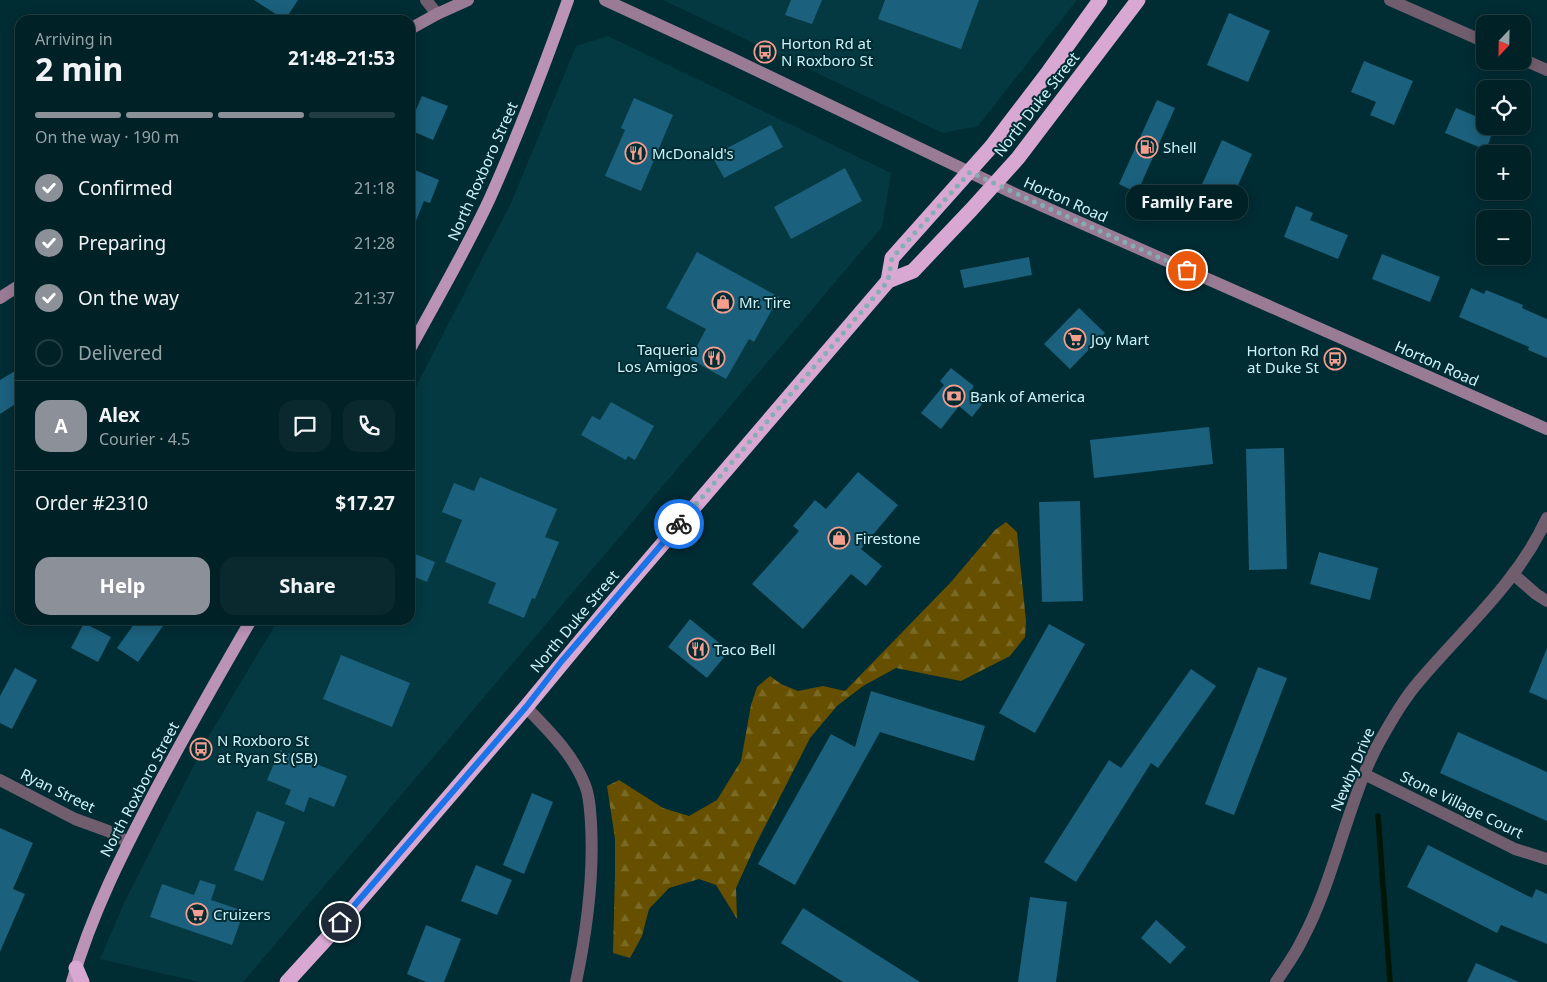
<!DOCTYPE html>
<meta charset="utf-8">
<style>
body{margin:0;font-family:"Noto Sans",sans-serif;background:#0a292e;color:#f1f3f6;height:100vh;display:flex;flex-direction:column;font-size:19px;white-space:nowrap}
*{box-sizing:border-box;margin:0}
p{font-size:16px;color:#95a3a7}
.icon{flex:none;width:28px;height:28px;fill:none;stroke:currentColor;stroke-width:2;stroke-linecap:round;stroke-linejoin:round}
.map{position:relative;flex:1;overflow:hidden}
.sheet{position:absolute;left:15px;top:15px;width:400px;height:610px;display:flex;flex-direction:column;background:#002126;border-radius:15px;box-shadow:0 2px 12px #0003,0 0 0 1px #223e43}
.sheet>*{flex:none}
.needle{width:32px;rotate:202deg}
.fabs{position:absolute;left:1476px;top:15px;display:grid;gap:10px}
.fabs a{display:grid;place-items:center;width:55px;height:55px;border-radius:10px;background:#002126;box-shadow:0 2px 12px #0003,0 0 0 1px #223e43;font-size:25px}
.pin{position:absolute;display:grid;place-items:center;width:42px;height:42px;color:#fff;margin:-21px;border:2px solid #fff;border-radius:50%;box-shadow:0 1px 5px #0007}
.courier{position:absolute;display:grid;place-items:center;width:50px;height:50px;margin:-25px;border:4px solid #1a73e8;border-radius:50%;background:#fff;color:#222;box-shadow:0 1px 6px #0007}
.bubble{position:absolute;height:35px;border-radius:15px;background:#002126;box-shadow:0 2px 12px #0003,0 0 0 1px #223e43;font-size:16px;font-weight:700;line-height:35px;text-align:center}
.summary em{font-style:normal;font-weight:700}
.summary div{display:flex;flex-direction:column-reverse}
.summary{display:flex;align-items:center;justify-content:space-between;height:85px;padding:0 20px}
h1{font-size:32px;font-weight:700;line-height:38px}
.bar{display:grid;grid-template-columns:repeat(4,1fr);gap:8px 5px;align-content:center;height:60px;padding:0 20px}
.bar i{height:6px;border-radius:4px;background:#223e43}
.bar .current{background:#8c9099}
.bar p{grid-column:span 4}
.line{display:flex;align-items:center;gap:12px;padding:0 20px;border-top:1px solid #223e43}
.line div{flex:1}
.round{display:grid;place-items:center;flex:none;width:52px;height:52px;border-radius:15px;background:#0a292e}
ol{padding:0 20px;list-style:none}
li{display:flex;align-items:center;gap:15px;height:55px}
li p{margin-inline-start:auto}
li .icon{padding:5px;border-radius:50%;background:#8c9099;color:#fff;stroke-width:4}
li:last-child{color:#95a3a7}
li i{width:28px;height:28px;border:2px solid #223e43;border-radius:50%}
.cta{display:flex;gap:10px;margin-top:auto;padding:10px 20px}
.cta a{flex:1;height:58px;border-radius:15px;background:#8c9099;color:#fff;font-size:20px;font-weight:700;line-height:58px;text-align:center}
.cta a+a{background:#0a292e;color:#f1f3f6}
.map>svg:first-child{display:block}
</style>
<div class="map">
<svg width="1547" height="982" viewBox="0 0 1547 982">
<defs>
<pattern id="forest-firs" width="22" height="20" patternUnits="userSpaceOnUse" patternTransform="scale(1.25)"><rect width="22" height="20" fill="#665000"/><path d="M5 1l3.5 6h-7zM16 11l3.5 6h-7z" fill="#7b6a26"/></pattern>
</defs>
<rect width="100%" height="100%" fill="#002c33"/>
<!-- built -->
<g fill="#043941">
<path d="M663,0H1077L978,126L943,133Z"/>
<path d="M608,36L891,173L882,227L243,982H199L100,959L125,901L207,739L278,620H410V398L511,203L576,46Z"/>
</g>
<!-- forest -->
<path fill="url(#forest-firs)" d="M1006,522L1017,532L1026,621L1025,637L1010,656L961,681L896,668L863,686L837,706L810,738L755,846L736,888L737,919L716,885L699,879L669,888L649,909L642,936L630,958L613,953L615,874V839L607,786L619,780L663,808L689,816L717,800L741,761L751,705L757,687L770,676L781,684L798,691L823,686L845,691L951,582L995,530Z"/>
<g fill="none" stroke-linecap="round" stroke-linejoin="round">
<!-- stream -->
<path stroke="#011606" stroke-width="5.5" d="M1378,816L1390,982"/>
</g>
<!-- building -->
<g fill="#1b607c">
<path d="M254,0H298L285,20Z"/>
<path d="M791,0H822L812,24L785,15Z"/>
<path d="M885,0H979L961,49L878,19Z"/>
<path d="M1229,13L1270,31L1248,82L1207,65Z"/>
<path d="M1364,61L1413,81L1394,125L1370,115L1376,102L1351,92Z"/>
<path d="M422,96L448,106L433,140L410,130V123Z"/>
<path d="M634,98L673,115L641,191L605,176L625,130L621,128Z"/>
<path d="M1157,100L1175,108L1137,193L1119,184Z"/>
<path d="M1456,108L1485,120V126H1495L1486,150L1445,133Z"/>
<path d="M771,125L783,147L724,178L712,156Z"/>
<path d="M1222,140L1252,154L1225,214L1195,200Z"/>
<path d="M410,168L439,180L430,203L424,201L411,233Z"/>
<path d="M845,168L862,201L791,239L774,207Z"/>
<path d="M1296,206L1313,213L1310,220L1348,235L1338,259L1284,237Z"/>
<path d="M697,252L779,297L754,342L749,339L726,379L690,359L706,329L666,308Z"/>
<path d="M1382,254L1440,277L1430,302L1372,279Z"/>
<path d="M1029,257L1032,275L964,288L960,270Z"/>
<path d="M1471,288L1484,294L1486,290L1523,305L1522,308L1547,319V358L1528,350L1529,347L1459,317Z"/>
<path d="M1079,308L1105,333L1070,369L1044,344Z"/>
<path d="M20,368V401L0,414V380Z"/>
<path d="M951,368L974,386L970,392L983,403L972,417L959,406L941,429L921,413L944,385L940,381Z"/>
<path d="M611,402L654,426L635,460L628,456L626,460L581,435L592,416L600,420Z"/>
<path d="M1209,427L1213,464L1094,478L1090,440Z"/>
<path d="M1284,448L1287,569L1249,570L1246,449Z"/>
<path d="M858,472L898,505L861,549L882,566L866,586L851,574L803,629L752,584L799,531L793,526L815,500L826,509Z"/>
<path d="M480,477L557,509L545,537L559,542L535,599L532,598L524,618L488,603L496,583L445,562L462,520L442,512L454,483L474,491Z"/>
<path d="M1080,501L1083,601L1042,602L1039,502Z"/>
<path d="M410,552L435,562L427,582L410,575Z"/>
<path d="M1319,552L1378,568L1370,600L1310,584Z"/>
<path d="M690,619L729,651L707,678L668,647Z"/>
<path d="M137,620H167L138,662L117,648Z"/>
<path d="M84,623L111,637L98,662L71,648Z"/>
<path d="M1049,624L1085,644L1035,733L999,713Z"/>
<path d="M1547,648V700L1529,692Z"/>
<path d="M341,655L410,683L392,727L323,699Z"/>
<path d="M1258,667L1287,678L1234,815L1205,804Z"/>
<path d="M15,668L37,680L12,729L0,723V696Z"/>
<path d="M1191,669L1216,686L1158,768L1151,763L1076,882L1044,862L1109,760L1121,768Z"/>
<path d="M871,691L985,726L974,761L880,732L795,885L758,864L831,734L855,747Z"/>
<path d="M1458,732L1547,772V821L1440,773Z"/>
<path d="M280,750L347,776L334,807L309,797L304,812L285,804L291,790L267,780Z"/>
<path d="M532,793L553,802L524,874L503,865Z"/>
<path d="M257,811L285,822L263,881L234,870Z"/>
<path d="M0,828L33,843L13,889L25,894L0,952Z"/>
<path d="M1428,845L1532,898L1536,889L1547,894V944L1501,925L1497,933L1407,887Z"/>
<path d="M476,865L512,880L497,915L461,901Z"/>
<path d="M200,880L216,885L211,900L244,911L232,945L150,917L162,884L194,895Z"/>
<path d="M1030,897L1067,902L1056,982H1018Z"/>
<path d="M803,908L920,982H843L781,943Z"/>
<path d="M1156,920L1186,947L1170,964L1141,938Z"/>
<path d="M426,925L461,939L444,982H426L407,974Z"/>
<path d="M1476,963L1519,982H1467Z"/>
</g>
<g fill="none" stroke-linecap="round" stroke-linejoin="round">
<!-- street -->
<g stroke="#705d6e" stroke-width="12">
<path d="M426,0L437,14"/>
<path d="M1390,0L1485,42"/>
<path d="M1522,59L1547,70"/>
<path d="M1513,574L1536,594L1547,601"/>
<path d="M526,707C548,730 573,754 585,785C590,797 590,810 591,823C594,876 587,930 576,982"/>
<path d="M1364,774L1515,849L1547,859"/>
<path d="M0,780L75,819L108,831L128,842"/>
<path d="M1276,982C1285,968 1295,955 1302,940C1323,901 1335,857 1349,816C1358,790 1367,763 1381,739C1393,718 1405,697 1421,679C1466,626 1517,583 1547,518"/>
</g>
<!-- secondary -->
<g stroke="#9a7b96" stroke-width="12">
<path d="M605,0L731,58L1011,192L1547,429"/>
<path d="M410,29L437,14L468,0"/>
<path d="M0,298L20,285"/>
</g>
<!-- primary -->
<g stroke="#bb93b6" stroke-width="12">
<path d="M410,349C437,299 466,250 490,198C519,133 544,67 568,0"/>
<path d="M72,982C91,915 122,854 154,793C185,735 218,677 251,620"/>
</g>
<!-- highway -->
<g stroke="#d8a8d3" stroke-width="15">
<path d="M888,281L892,258L991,147L1049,71L1100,0"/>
<path d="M76,968L82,982"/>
<path d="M287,982L329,936L526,707L612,603L888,281L913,271L971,210L1018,158L1138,0"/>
</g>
</g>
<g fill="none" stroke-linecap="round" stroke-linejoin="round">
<!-- done -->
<path stroke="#85adb4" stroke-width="5" stroke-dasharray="0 9" d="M679,524L888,281L892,258L970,172L1028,199L1187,270"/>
<!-- route -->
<path stroke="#1a73e8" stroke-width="6" d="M340,922L526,707L561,662L679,524"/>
</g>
<!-- icons -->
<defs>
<g id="bus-ring" transform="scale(1.125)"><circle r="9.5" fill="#002c33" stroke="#f59d8e" stroke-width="1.5"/><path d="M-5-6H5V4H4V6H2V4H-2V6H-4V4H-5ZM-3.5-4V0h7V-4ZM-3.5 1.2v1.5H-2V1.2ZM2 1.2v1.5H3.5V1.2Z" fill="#f59d8e"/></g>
<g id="fuel-ring" transform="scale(1.125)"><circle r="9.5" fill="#002c33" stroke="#f59d8e" stroke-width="1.5"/><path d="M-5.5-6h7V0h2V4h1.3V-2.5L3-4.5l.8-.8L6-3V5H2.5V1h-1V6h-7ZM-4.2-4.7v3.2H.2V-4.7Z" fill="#f59d8e"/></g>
<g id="restaurant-ring" transform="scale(1.125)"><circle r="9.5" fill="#002c33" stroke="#f59d8e" stroke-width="1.5"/><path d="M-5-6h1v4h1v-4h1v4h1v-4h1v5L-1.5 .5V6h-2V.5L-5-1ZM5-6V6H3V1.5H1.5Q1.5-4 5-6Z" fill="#f59d8e"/></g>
<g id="shop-ring" transform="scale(1.125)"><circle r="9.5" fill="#002c33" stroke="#f59d8e" stroke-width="1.5"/><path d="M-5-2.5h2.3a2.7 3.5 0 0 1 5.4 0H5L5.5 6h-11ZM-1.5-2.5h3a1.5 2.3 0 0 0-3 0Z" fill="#f59d8e"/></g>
<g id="supermarket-ring" transform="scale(1.125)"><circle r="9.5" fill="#002c33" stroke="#f59d8e" stroke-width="1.5"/><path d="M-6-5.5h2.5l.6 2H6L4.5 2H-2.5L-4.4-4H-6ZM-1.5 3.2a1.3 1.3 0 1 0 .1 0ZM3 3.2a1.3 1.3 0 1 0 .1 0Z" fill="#f59d8e"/></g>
<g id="bank-ring" transform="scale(1.125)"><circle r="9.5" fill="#002c33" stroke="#f59d8e" stroke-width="1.5"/><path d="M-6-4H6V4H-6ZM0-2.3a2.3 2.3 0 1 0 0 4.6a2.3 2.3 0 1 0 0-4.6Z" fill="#f59d8e"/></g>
</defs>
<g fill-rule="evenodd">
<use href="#bus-ring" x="765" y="52"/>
<use href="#fuel-ring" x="1147" y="147"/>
<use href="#restaurant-ring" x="636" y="153"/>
<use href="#shop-ring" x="723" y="302"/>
<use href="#supermarket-ring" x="1075" y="339"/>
<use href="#restaurant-ring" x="714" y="358"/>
<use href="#bus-ring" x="1335" y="359"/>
<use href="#bank-ring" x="954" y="396"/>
<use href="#shop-ring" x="839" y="538"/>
<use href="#restaurant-ring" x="698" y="649"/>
<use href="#bus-ring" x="201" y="749"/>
<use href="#supermarket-ring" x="197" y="914"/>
</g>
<g text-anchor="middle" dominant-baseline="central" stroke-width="4" stroke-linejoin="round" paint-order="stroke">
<!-- poi labels -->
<g font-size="15" fill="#cdf3fa" stroke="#002c33" text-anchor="start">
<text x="781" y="43">Horton Rd at<tspan x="781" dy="17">N Roxboro St</tspan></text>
<text x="1163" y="147">Shell</text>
<text x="652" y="153">McDonald's</text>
<text x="739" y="302">Mr. Tire</text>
<text x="1091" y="339">Joy Mart</text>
<text x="698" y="349" text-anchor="end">Taqueria<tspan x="698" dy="17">Los Amigos</tspan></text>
<text x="1319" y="350" text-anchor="end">Horton Rd<tspan x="1319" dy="17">at Duke St</tspan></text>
<text x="970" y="396">Bank of America</text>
<text x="855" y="538">Firestone</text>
<text x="714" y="649">Taco Bell</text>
<text x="217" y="740">N Roxboro St<tspan x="217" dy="17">at Ryan St (SB)</tspan></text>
<text x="213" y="914">Cruizers</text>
</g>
<!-- street labels -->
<g font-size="15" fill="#cdf3fa" stroke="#002c33">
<text transform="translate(1036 104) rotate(-52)">North Duke Street</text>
<text transform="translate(482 171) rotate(-66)">North Roxboro Street</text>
<text transform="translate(1066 199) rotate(24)">Horton Road</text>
<text transform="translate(1437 363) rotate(24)">Horton Road</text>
<text transform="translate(574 621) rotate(-50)">North Duke Street</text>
<text transform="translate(1352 769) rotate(-67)">Newby Drive</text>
<text transform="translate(139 789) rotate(-62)">North Roxboro Street</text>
<text transform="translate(58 790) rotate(26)">Ryan Street</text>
<text transform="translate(1462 804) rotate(26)">Stone Village Court</text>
</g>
</g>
</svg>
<div class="fabs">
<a><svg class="needle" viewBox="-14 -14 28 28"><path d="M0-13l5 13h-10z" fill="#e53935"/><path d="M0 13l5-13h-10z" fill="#95a3a7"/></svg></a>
<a><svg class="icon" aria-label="locate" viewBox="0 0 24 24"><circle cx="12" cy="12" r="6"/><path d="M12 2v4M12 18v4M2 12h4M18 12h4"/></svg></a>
<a>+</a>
<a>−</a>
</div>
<div class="pin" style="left:1187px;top:270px;background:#ea580c"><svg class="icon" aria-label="bag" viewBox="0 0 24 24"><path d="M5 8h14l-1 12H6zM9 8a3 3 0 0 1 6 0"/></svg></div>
<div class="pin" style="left:340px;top:922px;background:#1f2937"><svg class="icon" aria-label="home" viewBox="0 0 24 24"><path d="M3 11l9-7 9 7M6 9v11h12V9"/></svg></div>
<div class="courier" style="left:679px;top:524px"><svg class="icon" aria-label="bike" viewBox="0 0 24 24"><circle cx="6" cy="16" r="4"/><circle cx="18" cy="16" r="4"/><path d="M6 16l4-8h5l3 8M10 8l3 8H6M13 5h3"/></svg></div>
<div class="bubble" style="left:1126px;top:185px;width:122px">Family Fare</div>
<section class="sheet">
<div class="summary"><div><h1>2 min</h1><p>Arriving in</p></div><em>21:48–21:53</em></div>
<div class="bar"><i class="current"></i><i class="current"></i><i class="current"></i><i></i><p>On the way · 190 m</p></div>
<ol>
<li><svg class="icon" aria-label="check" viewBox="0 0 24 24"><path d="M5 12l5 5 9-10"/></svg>Confirmed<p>21:18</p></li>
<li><svg class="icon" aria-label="check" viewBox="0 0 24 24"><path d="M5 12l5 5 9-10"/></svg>Preparing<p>21:28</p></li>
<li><svg class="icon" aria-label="check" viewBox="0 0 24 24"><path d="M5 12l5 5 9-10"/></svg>On the way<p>21:37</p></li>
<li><i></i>Delivered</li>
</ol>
<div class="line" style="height:90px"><b class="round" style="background:#8c9099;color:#fff">A</b><div><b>Alex</b><p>Courier · 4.5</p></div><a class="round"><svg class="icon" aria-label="chat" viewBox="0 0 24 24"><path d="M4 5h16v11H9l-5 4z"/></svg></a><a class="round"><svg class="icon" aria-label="phone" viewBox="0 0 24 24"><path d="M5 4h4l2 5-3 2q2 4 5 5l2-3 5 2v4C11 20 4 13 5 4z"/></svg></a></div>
<div class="line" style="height:65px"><div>Order #2310</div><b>$17.27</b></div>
<div class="cta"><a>Help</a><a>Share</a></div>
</section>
</div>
